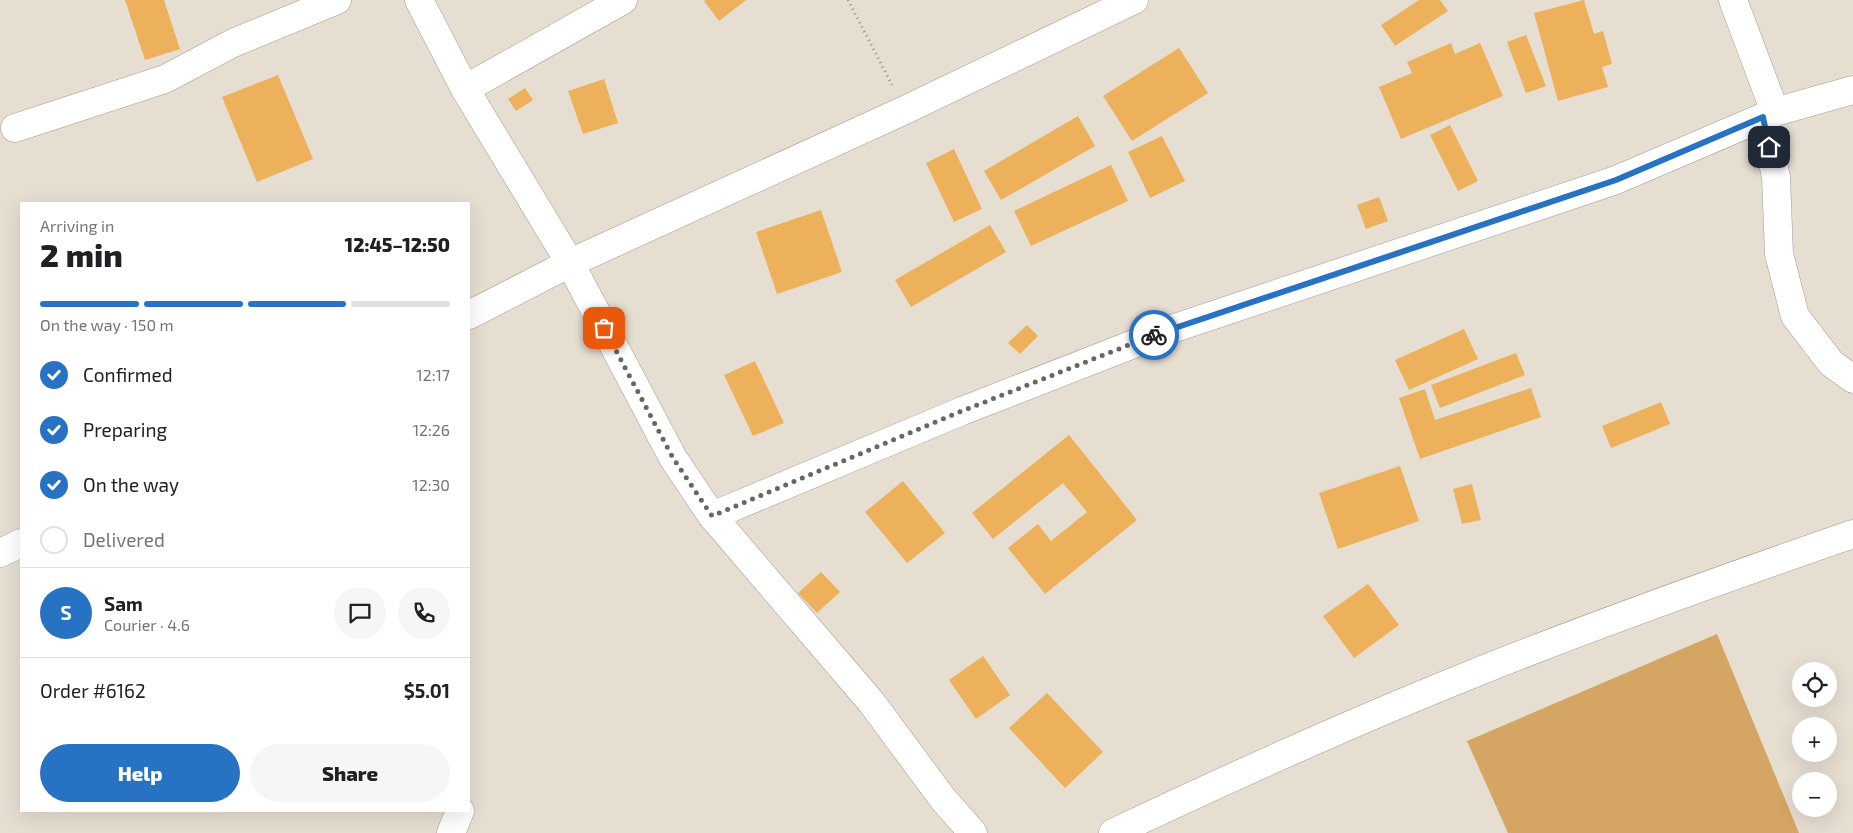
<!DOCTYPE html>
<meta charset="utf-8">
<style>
body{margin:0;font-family:"Exo 2",sans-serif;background:#f6f6f6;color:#202124;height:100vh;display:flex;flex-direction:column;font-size:19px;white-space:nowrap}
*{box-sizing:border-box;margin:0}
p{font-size:16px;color:#757577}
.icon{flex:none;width:28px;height:28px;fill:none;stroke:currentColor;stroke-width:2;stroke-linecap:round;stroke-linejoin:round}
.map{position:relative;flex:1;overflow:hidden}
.panel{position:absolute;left:20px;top:202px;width:450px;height:610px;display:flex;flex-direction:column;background:#fff;border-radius:0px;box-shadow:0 5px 20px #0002}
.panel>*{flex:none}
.controls{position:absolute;left:1792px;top:662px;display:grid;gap:10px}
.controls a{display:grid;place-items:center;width:45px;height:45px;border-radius:50%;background:#fff;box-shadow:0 5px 20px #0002;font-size:25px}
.pin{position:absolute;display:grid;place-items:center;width:42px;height:42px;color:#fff;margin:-21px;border-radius:10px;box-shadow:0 2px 8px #0006}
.courier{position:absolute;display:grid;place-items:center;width:50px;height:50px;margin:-25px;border:4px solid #2872c3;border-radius:50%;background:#fff;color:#222;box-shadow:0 1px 6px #0007}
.overview em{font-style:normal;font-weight:800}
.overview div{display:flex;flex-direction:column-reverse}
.overview{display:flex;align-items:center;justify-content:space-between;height:85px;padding:0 20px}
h1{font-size:32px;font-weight:800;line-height:38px}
.bar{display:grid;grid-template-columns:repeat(4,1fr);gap:8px 5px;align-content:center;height:60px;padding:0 20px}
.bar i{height:6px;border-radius:4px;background:#e0e0e0}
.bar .current{background:#2872c3}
.bar p{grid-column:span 4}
.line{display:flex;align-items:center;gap:12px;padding:0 20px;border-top:1px solid #e0e0e0}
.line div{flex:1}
.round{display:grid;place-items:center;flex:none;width:52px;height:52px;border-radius:26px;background:#f6f6f6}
ol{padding:0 20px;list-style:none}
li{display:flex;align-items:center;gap:15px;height:55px}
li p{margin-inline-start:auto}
li .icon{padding:5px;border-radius:50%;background:#2872c3;color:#fff;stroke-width:4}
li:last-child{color:#757577}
li i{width:28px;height:28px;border:2px solid #e0e0e0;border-radius:50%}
.primary-button{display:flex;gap:10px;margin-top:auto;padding:10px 20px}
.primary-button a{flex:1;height:58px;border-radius:30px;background:#2872c3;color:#fff;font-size:20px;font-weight:800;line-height:58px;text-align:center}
.primary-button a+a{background:#f6f6f6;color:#202124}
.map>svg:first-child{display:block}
</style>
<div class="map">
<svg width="1853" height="833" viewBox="0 0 1853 833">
<rect width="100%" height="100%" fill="#e7ded2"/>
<!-- green -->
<path fill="#d5a563" d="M1717,634L1799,833H1508L1467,741Z"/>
<!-- building -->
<g fill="#edb15c">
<path d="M125,0H164L180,49L145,60Z"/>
<path d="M706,0H746L719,21L704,1Z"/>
<path d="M1419,0H1440L1448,11L1395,46L1381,25Z"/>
<path d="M1584,0L1594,34L1603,31L1612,64L1602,67L1608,87L1558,101L1534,13Z"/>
<path d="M1526,35L1546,86L1526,93L1507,42Z"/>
<path d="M1451,43L1455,54L1480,43L1503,96L1401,139L1379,87L1412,73L1407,62Z"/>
<path d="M1179,48L1208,93L1132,141L1103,96Z"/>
<path d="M278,75L313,159L257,182L222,97Z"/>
<path d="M604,79L618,123L583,134L568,91Z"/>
<path d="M525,88L533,100L516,111L508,99Z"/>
<path d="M1078,116L1095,146L1001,200L984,171Z"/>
<path d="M1450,125L1478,181L1458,191L1430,135Z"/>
<path d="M1162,136L1185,181L1150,198L1128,152Z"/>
<path d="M954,149L982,209L954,222L926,163Z"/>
<path d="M1111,165L1128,201L1031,246L1014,211Z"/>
<path d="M1379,197L1388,221L1366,229L1357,205Z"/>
<path d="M821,210L842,272L777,294L756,232Z"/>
<path d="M990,225L1006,252L911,307L895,280Z"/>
<path d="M1027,325L1038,336L1020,354L1008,343Z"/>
<path d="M1464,329L1478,359L1409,390L1395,360Z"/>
<path d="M1516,353L1525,375L1440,408L1431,385Z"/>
<path d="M755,361L784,423L753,436L724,375Z"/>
<path d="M1531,388L1541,417L1420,459L1399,398L1425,389L1435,420Z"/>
<path d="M1661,402L1670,424L1611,448L1602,426Z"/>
<path d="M1069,435L1137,520L1045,594L1008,548L1038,524L1051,541L1087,512L1063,483L993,539L972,513Z"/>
<path d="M1400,466L1419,521L1338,549L1319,493Z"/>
<path d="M903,481L945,533L907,563L865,512Z"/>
<path d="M1472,484L1481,520L1462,524L1453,489Z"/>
<path d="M821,572L840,592L817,613L798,593Z"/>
<path d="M1368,584L1399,625L1354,658L1323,616Z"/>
<path d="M983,656L1010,695L976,719L949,680Z"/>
<path d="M1047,693L1103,752L1065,788L1009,728Z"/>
</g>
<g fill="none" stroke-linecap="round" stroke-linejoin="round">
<!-- minor casing -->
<g stroke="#a49b90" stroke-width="29">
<g id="minor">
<path d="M419,0L465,89L570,263L469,315"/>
<path d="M1733,0L1775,112L1853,90"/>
<path d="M465,89L623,0"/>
<path d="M1763,117L1776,177L1779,254L1795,316L1831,363L1853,379"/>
<path d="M15,128L165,79L233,43L337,0"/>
<path d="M712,516L673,458L570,263L905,110L1134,0"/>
<path d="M0,553L21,543"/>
<path d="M451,833L460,811"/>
<path d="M973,833L943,799L872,703L712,516L962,411L1172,329L1616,180L1775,112"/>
<path d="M1113,833C1229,778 1346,725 1465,677C1593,625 1723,579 1853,534"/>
</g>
</g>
<!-- path -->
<path stroke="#979087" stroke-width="3" stroke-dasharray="1 4" stroke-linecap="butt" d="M848,0L892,85"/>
<!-- minor -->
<use href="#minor" stroke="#fff" stroke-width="28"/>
</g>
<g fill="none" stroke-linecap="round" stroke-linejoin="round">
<!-- done -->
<path stroke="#6c6660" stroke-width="5" stroke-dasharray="0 9" d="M604,328L673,458L712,516L962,411L1154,335"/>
<!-- route -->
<path stroke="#2872c3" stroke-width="6" d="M1154,335L1616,180L1763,117L1769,147"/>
</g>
</svg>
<div class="controls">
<a><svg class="icon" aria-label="locate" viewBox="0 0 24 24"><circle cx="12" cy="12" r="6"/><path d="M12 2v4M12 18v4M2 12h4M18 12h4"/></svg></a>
<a>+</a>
<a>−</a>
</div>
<div class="pin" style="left:604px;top:328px;background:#ea580c"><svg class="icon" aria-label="bag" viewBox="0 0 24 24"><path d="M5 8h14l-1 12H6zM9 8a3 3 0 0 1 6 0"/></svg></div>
<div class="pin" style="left:1769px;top:147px;background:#1f2937"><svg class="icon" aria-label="home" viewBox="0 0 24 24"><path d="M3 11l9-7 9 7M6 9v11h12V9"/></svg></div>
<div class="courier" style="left:1154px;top:335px"><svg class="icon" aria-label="bike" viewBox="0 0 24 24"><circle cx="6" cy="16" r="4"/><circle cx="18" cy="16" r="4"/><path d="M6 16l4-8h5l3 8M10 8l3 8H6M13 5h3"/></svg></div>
<section class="panel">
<div class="overview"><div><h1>2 min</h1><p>Arriving in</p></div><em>12:45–12:50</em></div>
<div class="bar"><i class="current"></i><i class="current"></i><i class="current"></i><i></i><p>On the way · 150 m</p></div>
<ol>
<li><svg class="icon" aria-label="check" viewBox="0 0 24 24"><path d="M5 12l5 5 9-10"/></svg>Confirmed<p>12:17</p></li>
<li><svg class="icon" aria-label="check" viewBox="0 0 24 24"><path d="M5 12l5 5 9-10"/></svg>Preparing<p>12:26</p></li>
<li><svg class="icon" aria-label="check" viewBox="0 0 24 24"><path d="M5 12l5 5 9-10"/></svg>On the way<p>12:30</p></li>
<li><i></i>Delivered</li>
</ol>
<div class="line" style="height:90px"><b class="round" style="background:#2872c3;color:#fff">S</b><div><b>Sam</b><p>Courier · 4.6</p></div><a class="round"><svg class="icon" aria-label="chat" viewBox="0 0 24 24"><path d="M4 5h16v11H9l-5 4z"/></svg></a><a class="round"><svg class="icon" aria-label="phone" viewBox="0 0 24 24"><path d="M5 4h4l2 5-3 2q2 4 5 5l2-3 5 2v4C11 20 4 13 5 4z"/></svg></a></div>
<div class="line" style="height:65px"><div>Order #6162</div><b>$5.01</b></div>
<div class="primary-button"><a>Help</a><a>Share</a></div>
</section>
</div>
